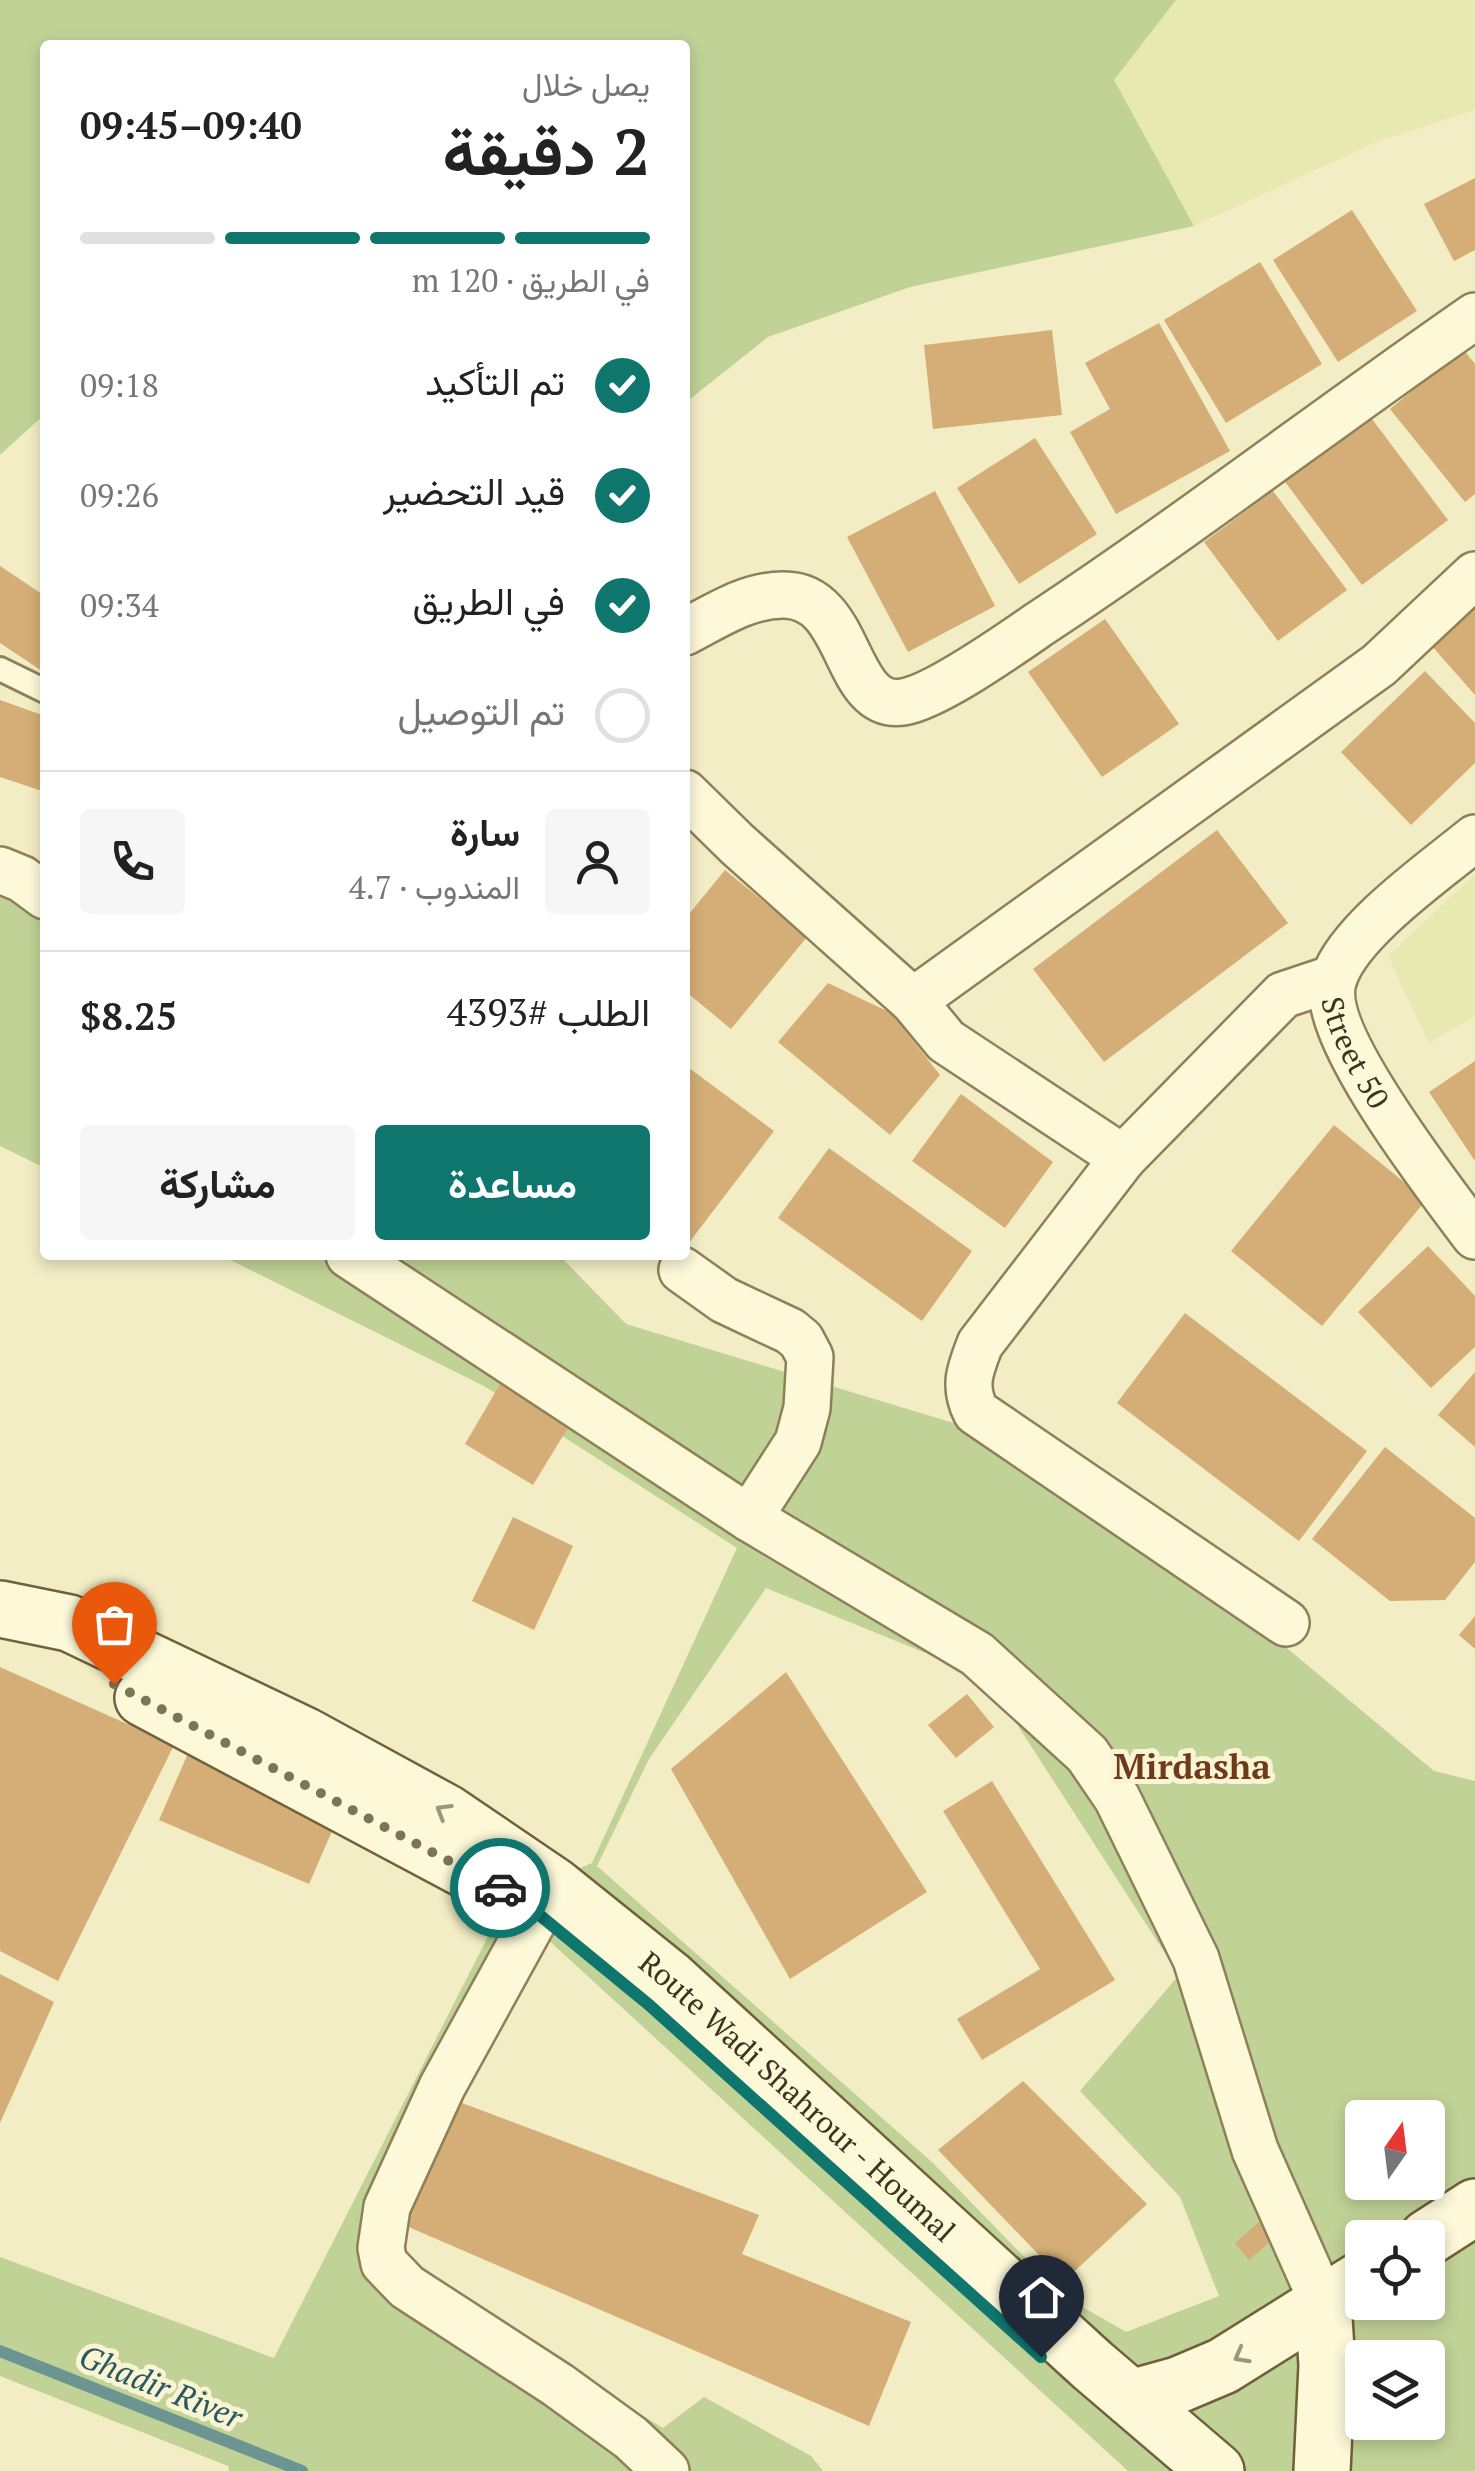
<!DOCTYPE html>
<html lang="ar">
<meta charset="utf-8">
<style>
body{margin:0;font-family:"PT Serif",Vazirmatn,serif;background:#f6f6f6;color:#222;direction:rtl;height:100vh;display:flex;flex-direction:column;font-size:38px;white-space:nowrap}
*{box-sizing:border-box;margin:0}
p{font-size:32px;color:#767676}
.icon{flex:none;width:55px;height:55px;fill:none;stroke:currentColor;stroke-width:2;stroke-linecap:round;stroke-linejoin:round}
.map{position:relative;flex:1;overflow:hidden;direction:ltr}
.details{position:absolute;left:40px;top:40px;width:650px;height:1220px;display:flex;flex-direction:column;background:#fff;border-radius:10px;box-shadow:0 5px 15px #0003;direction:rtl}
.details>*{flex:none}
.needle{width:65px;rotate:14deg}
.tools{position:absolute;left:1345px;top:2100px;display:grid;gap:20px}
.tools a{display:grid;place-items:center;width:100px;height:100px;border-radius:10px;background:#fff;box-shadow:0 5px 15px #0003;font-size:50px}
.pin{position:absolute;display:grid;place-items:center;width:85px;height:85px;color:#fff;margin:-102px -42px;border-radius:50% 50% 50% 0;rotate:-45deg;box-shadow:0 0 10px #0007}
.pin .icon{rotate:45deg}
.courier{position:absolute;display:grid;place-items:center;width:100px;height:100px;margin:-50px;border:8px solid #0f766e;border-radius:50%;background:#fff;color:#222;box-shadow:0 2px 12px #0007}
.headline em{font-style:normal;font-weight:700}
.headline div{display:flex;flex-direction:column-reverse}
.headline{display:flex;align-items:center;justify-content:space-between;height:170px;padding:0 40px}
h1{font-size:65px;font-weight:700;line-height:75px}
.bar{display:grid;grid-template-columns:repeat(4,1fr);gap:15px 10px;align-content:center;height:120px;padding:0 40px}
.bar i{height:12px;border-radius:8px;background:#e0e0e0}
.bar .selected{background:#0f766e}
.bar p{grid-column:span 4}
.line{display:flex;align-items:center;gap:25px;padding:0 40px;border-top:2px solid #e0e0e0}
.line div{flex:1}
.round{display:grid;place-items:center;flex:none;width:105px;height:105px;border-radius:10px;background:#f6f6f6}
ol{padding:0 40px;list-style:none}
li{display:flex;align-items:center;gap:30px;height:110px}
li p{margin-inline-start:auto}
li .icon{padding:10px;border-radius:50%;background:#0f766e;color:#fff;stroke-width:4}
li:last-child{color:#767676}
li i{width:55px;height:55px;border:5px solid #e0e0e0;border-radius:50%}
.primary-button{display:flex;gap:20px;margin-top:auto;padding:20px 40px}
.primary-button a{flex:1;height:115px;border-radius:10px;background:#0f766e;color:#fff;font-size:40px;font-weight:700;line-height:115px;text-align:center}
.primary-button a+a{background:#f6f6f6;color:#222}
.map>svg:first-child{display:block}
</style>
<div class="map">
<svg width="1475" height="2471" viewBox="0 0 1475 2471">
<rect width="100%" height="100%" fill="#f2edc4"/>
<!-- farmland -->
<g fill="#e8e9b0">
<path d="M1176,0H1475V110L1376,142L1194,226L1113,80Z"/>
<path d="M1475,874V1016L1429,1043L1388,956Z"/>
</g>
<!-- green -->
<g fill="#c0d296" fill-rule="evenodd">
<path d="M0,0H1176L1114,80L1194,226L910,287L768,337L685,403V45H45V414L0,455Z"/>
<path d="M45,879V1168L0,1146V893Z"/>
<path d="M220,1255H559L626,1324L990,1434L1215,1588L1434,1771L1475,1781V2471H1128L545,1937L385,2231L432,2288L663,2428L704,2397L811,2456L823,2471H229L228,2466L0,2376V2257L274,2358L506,1901L592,1863L737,1548L484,1386ZM766,1588L987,1678L1179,1975L1080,2091L1180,2197L1219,2296L1126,2332L1060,2294L933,2163L597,1866L649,1759ZM1362,2118H1428V2182H1362ZM1362,2238H1428V2302H1362ZM1362,2358H1428V2422H1362Z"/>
</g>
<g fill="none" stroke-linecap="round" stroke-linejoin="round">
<!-- stream -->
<path stroke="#6c9592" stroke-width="12" d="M0,2351L302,2471"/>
</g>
<!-- building -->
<g fill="#d4ae76">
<path d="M1475,178V250L1454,261L1424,204Z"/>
<path d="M1352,210L1417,311L1338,362L1273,260Z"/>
<path d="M1260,262L1322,364L1226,423L1164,320Z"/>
<path d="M1159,323L1230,451L1116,514L1070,432L1110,409L1085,363Z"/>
<path d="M1052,330L1062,415L933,429L924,345Z"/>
<path d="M1463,349L1475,364V494L1465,502L1390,409Z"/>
<path d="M1369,415L1448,520L1362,585L1283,479Z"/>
<path d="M1035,438L1097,534L1019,584L957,488Z"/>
<path d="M935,491L995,606L908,652L847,537Z"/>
<path d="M1273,491L1347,590L1278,641L1204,542Z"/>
<path d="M0,566L45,596V673L0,643Z"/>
<path d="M1475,607V695L1431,645Z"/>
<path d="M1105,619L1179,724L1102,777L1028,672Z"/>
<path d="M1425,671L1475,723V763L1411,825L1341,752Z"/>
<path d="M0,700L45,716V792L0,777Z"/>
<path d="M1217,830L1288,923L1104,1062L1033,969Z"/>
<path d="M725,870L807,937L731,1029L685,991V919Z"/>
<path d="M828,983L891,1013L940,1075L890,1135L778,1042Z"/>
<path d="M1475,1061V1161L1429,1092Z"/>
<path d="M685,1065L774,1131L685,1248Z"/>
<path d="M961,1094L1053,1162L1005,1228L912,1161Z"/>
<path d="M1334,1125L1426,1200L1322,1326L1231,1251Z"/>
<path d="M829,1148L972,1251L922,1321L778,1218Z"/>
<path d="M1428,1246L1475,1296V1347L1431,1388L1358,1312Z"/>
<path d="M1185,1313L1367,1451L1299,1541L1117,1403Z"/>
<path d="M1475,1372V1447L1438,1415Z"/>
<path d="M503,1379L572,1421L533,1485L465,1444Z"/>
<path d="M1385,1447L1475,1518V1562L1445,1600L1390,1601L1312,1539Z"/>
<path d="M513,1517L573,1546L534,1630L472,1601Z"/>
<path d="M1475,1616V1649L1459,1635Z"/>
<path d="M0,1667L174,1745L58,1981L0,1951Z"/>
<path d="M786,1672L927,1892L790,1979L671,1769Z"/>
<path d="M967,1694L994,1727L956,1758L928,1725Z"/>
<path d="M189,1751L339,1815L309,1884L159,1820Z"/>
<path d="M992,1781L1115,1980L982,2060L957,2019L1040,1969L943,1811Z"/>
<path d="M0,1974L54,2002L0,2123Z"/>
<path d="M1023,2081L1147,2204L1064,2281L938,2150Z"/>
<path d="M462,2103L759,2215L742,2254L911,2322L869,2426L397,2222Z"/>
<path d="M1259,2222L1273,2239L1249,2260L1235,2243Z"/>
</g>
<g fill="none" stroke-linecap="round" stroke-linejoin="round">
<!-- service casing -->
<g stroke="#8f8058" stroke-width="28">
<path id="service" d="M0,669L45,691"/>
</g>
<!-- minor casing -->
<g stroke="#8f8058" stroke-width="50">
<g id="minor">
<path d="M685,632C716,616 747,595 783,595C854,594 842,711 903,702C936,697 1012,643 1041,623C1189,525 1329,417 1475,316"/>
<path d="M685,793L737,844L913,1001L946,1041L1123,1158L1283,995L1334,978"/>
<path id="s1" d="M1475,838C1436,870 1350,930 1334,978C1315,1031 1441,1190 1475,1236"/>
<path d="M0,870L22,879L45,896"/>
<path d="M913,1001L1379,665L1475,575"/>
<path d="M1123,1158L980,1344C970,1370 963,1386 976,1412L1286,1623"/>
<path d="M349,1255L749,1518L977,1654L1087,1754L1117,1798L1196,1959L1255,2150L1323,2303"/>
<path d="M682,1270L724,1300L790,1331L801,1340L810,1357L807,1408L798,1442L749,1518"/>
<path d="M553,1885L442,2087L387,2207L381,2248L384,2263L407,2287L558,2385L631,2438L666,2471"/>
</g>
</g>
<!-- secondary casing -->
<g stroke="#71603b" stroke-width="60">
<g id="secondary">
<path id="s2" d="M0,1609L69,1623L304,1735L447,1813L553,1885L670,1979L1092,2365L1216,2471"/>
<path d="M143,1698L500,1888"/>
<path d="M1427,2238L1475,2207"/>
<path d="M1131,2398L1178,2385L1223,2366L1362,2279"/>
<path d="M1322,2471L1327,2365L1323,2303"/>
</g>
</g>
<!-- service -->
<use href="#service" stroke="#fcf8d8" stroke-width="22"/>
<!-- minor -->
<use href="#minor" stroke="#fcf8d8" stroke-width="45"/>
<!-- secondary -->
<use href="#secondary" stroke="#fcf8d8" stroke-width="55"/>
</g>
<!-- one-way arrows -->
<defs><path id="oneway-chevron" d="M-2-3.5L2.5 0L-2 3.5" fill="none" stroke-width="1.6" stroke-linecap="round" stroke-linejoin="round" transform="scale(2.5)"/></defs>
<g stroke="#9d967b">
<use href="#oneway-chevron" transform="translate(443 1811) rotate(-149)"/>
<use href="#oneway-chevron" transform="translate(1241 2356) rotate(151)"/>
</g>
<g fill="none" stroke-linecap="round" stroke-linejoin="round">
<!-- done -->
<path stroke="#7d7458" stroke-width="10" stroke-dasharray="0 18" d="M114,1684L500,1888"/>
<!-- route -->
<path stroke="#0f766e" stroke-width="12" d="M500,1888L537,1913L648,2004L1041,2357"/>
</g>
<g text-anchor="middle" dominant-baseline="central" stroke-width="10" stroke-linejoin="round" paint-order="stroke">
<!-- street labels -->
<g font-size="30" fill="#3e331e" stroke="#f9f5d4">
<text stroke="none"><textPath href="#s1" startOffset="280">Street 50</textPath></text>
<text stroke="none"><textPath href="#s2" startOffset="945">Route Wadi Shahrour - Houmal</textPath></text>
</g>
<!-- water labels -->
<g font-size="32" font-style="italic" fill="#2b595f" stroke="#f9f5d4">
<text transform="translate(161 2386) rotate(22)">Ghadir River</text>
</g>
<!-- quarter labels -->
<g font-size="35" font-weight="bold" fill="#6f3a19" stroke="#f9f5d4">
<text x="1192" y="1766">Mirdasha</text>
</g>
</g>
</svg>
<div class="tools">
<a><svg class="needle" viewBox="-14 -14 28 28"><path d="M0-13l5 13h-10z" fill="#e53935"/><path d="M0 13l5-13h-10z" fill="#767676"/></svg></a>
<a><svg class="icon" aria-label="locate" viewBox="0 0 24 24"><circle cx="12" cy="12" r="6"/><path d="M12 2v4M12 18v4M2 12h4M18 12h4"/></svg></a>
<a><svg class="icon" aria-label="layers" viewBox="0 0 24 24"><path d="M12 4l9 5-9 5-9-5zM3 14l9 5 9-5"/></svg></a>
</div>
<div class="pin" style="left:114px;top:1684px;background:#ea580c"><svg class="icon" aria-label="bag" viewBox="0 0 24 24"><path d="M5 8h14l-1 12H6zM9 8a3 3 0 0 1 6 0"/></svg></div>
<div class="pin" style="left:1041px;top:2357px;background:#1f2937"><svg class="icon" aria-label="home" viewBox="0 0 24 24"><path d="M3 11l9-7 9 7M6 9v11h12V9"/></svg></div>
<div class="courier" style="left:500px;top:1888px"><svg class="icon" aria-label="car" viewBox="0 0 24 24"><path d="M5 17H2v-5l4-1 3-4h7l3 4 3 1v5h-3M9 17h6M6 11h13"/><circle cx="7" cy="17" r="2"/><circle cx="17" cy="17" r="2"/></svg></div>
<section class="details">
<div class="headline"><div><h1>2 دقيقة</h1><p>يصل خلال</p></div><em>09:40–09:45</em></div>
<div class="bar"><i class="selected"></i><i class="selected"></i><i class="selected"></i><i></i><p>في الطريق · 120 m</p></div>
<ol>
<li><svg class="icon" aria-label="check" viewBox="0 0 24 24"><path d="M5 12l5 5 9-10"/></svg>تم التأكيد<p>09:18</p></li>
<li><svg class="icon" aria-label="check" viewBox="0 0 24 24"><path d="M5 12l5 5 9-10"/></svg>قيد التحضير<p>09:26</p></li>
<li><svg class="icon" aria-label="check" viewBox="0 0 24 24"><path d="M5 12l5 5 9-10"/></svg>في الطريق<p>09:34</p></li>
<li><i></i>تم التوصيل</li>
</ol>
<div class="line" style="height:180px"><a class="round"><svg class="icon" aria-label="person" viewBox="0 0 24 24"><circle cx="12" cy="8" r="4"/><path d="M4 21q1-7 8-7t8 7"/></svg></a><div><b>سارة</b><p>المندوب · 4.7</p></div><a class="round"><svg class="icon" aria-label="phone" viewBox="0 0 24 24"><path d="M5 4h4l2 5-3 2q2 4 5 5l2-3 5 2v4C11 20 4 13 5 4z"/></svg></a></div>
<div class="line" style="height:130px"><div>الطلب #4393</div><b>$8.25</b></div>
<div class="primary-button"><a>مساعدة</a><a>مشاركة</a></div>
</section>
</div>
